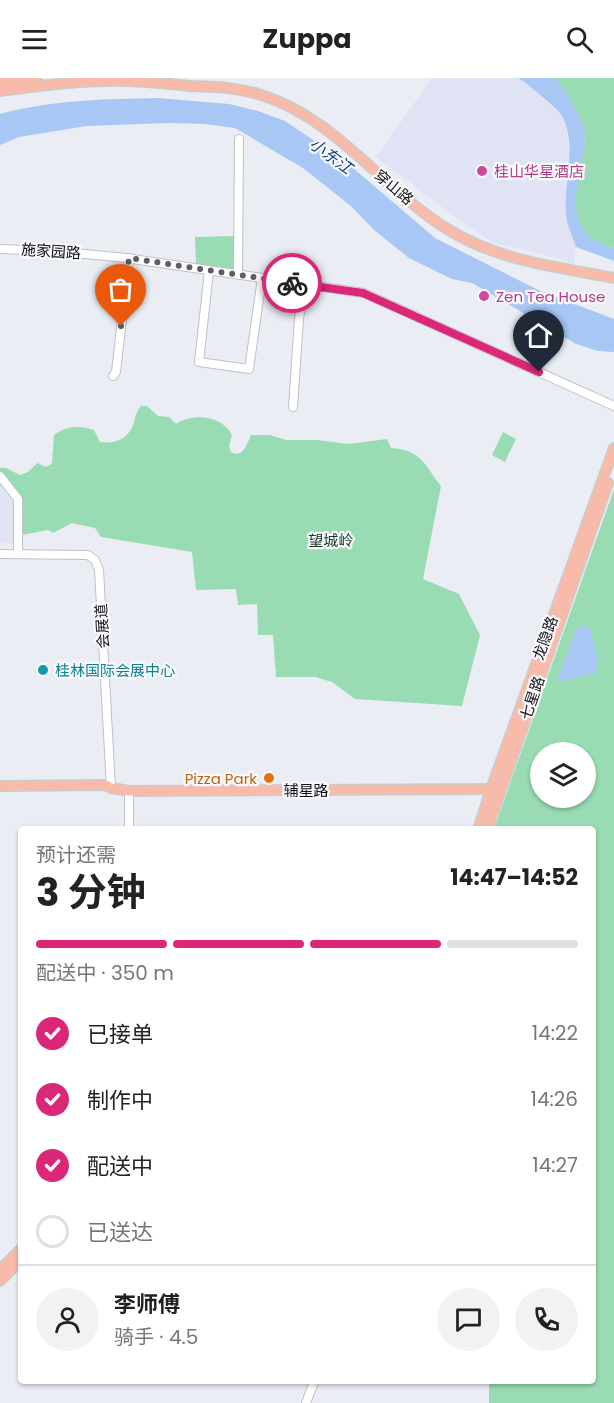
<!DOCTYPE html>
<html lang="zh">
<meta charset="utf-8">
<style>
body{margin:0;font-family:Poppins,"Noto Sans SC",sans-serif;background:#f2f2f2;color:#222;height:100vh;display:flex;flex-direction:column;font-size:22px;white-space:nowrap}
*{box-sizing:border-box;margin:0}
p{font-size:20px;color:#767676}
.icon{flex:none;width:33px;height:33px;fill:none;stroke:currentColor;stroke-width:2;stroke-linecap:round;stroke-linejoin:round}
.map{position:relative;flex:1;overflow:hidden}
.sheet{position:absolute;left:18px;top:748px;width:578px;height:558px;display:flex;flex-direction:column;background:#fff;border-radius:6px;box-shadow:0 2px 4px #0004}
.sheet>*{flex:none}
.tools{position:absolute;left:530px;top:664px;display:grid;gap:12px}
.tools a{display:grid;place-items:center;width:66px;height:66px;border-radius:50%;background:#fff;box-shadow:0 2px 4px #0004;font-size:30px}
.pin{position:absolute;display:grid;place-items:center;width:51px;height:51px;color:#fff;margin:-62px -26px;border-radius:50% 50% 50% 0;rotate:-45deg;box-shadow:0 0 6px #0007}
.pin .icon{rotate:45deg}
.courier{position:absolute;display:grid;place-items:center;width:60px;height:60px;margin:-30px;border:4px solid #db2777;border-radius:50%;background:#fff;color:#222;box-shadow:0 2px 8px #0007}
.head em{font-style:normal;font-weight:700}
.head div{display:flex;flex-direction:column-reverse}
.head{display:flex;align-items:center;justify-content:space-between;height:102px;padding:0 18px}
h1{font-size:39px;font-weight:700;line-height:45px}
.bar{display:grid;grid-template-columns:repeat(4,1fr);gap:9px 6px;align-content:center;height:72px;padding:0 18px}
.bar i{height:8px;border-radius:4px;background:#e0e0e0}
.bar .selected{background:#db2777}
.bar p{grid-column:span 4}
.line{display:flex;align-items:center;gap:15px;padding:0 18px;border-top:2px solid #e0e0e0}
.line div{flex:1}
.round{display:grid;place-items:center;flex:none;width:63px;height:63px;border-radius:32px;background:#f2f2f2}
ol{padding:0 18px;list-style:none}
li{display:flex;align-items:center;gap:18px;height:66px}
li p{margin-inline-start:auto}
li .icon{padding:6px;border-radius:50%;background:#db2777;color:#fff;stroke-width:4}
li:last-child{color:#767676}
li i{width:33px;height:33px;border:3px solid #e0e0e0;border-radius:50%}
header{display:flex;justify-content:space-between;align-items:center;height:78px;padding:0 18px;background:#fff;font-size:27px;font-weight:700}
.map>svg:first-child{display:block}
</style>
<header><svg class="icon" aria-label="menu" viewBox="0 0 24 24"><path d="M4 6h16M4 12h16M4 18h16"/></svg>Zuppa<svg class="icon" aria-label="search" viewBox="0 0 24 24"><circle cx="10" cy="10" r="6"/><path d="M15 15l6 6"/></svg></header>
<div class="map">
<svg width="614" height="1325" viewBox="0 0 614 1325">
<rect width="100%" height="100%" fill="#ebedf5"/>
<!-- built -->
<g fill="#e0e3f3">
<path d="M432,0H518L525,4L561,35L566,48L570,77L567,107V142L576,169L574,187L561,181L494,165L463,145L376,79Z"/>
<path d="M0,406L15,425L13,466L0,465Z"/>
</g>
<!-- green -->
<g fill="#99dbb2" fill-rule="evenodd">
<path d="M555,0H614V170C561,155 576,116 582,75C583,70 586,62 585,57C584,50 560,5 555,0Z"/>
<path d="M236,158V192L196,187L195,159Z"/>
<path d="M141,328H147L158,338L169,339L176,346C192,335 222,337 232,357L229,368L231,374C243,381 247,366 251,357H270L286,362H317L349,366L387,361L391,370C421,372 424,386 441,408L423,501L459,516L480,557L462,628L355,621L332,604L315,599H276L273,557H258L257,526L238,527L236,511L196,512L192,474L101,459L95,450L72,445L53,455L48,452L22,457V420L0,394V390H6L20,397L28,394L37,385L46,389L52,386L54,357C65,348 80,347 94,352L100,364C115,366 127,362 133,347C136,339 135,335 141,328Z"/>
<path d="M503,354L516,361L505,384L492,377Z"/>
<path d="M614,411V1325H489V1304H592V752L494,751ZM540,675H585V720H540Z"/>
</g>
<!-- water -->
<g fill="#a8c7f4">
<path d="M518,0H555C564,10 584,42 585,56C586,62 583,69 583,75C577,116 561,155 614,170V183L576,169C573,160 569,151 567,143C561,108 579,71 562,38C558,30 533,12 525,4Z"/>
<path d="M158,20L229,26L258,33L285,43L346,84L435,160L540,213L614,241V274L598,273L576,266L472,205L452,201L409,180L374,152L352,129L303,90L235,50L205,46L168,45L86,48L19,59L0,67V36C52,22 105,21 158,20Z"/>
<path d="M582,547L590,551C594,565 601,581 595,595L562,603L557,602L576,552Z"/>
</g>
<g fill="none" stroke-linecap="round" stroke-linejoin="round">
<!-- minor casing -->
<g stroke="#bfc0c8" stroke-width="10">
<g id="minor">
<path d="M0,171L54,173L126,180L364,215L614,328"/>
<path d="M209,193L199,284L249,291L262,200"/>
<path d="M238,197L239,61"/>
<path d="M113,298L116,294L129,180"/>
<path d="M293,329L299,240L306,207"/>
<path d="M0,398L18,421V476"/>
<path d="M0,476L88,477L95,482L99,492L111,710"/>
<path d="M129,713V752"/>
<path d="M306,1325L314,1304"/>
</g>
</g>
<!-- major casing -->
<g stroke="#cbcbcb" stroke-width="12">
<g id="major">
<path d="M0,4L37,0"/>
<path d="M0,13C35,9 69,3 104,3C133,2 162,5 190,8C213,9 236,9 258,16C335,38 383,112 449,152C499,183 558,189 614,200"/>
<path d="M0,708L106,707L111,710L129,713L501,711"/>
<path d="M478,752L491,711L614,370"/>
<path d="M487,752L608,405"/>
<path d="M0,1192L21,1171"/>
<path d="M0,1203L21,1182"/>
</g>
</g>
<!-- minor -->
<use href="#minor" stroke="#fff" stroke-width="8"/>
<!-- major -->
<use href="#major" stroke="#f9bba9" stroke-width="9"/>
</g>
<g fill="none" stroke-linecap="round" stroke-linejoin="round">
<!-- done -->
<path stroke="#5d5e63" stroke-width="6" stroke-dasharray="0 10.8" d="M121,248L129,180L292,205"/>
<!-- route -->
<path stroke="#db2777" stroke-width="8" d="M292,205L363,215L539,294"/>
</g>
<!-- markers -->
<g fill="#d1479c" stroke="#fafafe" stroke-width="2">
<circle cx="482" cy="93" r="6"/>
<circle cx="484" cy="218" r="6"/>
</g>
<circle fill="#0f9aa8" stroke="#fafafe" stroke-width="2" cx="43" cy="592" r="6"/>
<circle fill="#e8710a" stroke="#fafafe" stroke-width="2" cx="269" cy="700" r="6"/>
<g text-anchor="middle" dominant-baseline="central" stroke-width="4.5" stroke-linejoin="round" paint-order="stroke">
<!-- hotel labels -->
<g font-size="15" fill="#b23c85" stroke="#fafafe" text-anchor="start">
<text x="494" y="93">桂山华星酒店</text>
<text x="496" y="218">Zen Tea House</text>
</g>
<!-- street labels -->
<g font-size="15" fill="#111114" stroke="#fafafe">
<text transform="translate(394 109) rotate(40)">穿山路</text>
<text transform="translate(51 173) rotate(4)">施家园路</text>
<text transform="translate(102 548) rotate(-93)">会展道</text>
<text transform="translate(545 560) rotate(-70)">龙隐路</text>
<text transform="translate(532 620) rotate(-71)">七星路</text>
<text x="306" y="712">辅星路</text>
</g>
<!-- park labels -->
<g font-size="15" fill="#0e3721" stroke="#fafafe">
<text x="331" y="462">望城岭</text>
</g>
<!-- culture labels -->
<g font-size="15" fill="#0d838f" stroke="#fafafe" text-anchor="start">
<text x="55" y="592">桂林国际会展中心</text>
</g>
<!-- food labels -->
<g font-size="15" fill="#c56008" stroke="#fafafe" text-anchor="end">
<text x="257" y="700">Pizza Park</text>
</g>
<!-- water labels -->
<g font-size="16" font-style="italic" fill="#0c3d7d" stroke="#fafafe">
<text transform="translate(331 78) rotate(36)">小东江</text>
</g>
</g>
</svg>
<div class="tools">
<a><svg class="icon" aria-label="layers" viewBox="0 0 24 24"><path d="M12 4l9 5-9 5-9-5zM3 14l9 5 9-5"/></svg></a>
</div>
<div class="pin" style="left:121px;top:248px;background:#ea580c"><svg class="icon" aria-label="bag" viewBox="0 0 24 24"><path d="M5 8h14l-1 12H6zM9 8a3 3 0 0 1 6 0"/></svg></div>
<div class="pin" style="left:539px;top:294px;background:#1f2937"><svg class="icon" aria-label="home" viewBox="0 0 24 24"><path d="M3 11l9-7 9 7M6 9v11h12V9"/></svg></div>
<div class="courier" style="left:292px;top:205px"><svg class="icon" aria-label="bike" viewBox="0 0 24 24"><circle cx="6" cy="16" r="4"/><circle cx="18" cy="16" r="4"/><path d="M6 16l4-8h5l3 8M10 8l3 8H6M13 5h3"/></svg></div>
<section class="sheet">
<div class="head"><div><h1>3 分钟</h1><p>预计还需</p></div><em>14:47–14:52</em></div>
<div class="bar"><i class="selected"></i><i class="selected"></i><i class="selected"></i><i></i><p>配送中 · 350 m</p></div>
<ol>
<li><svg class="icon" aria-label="check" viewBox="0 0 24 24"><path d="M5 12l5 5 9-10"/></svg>已接单<p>14:22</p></li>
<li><svg class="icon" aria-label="check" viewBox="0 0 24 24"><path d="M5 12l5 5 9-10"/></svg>制作中<p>14:26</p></li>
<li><svg class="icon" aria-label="check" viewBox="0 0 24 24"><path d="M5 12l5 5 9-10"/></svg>配送中<p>14:27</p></li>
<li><i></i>已送达</li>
</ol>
<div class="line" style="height:108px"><a class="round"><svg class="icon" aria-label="person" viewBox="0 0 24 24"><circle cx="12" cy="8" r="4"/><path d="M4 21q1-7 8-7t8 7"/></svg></a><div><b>李师傅</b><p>骑手 · 4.5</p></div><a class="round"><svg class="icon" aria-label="chat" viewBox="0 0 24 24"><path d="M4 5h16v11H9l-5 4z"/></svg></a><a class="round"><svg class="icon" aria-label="phone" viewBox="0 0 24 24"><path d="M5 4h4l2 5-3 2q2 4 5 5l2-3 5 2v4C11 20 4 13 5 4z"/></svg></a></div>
</section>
</div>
